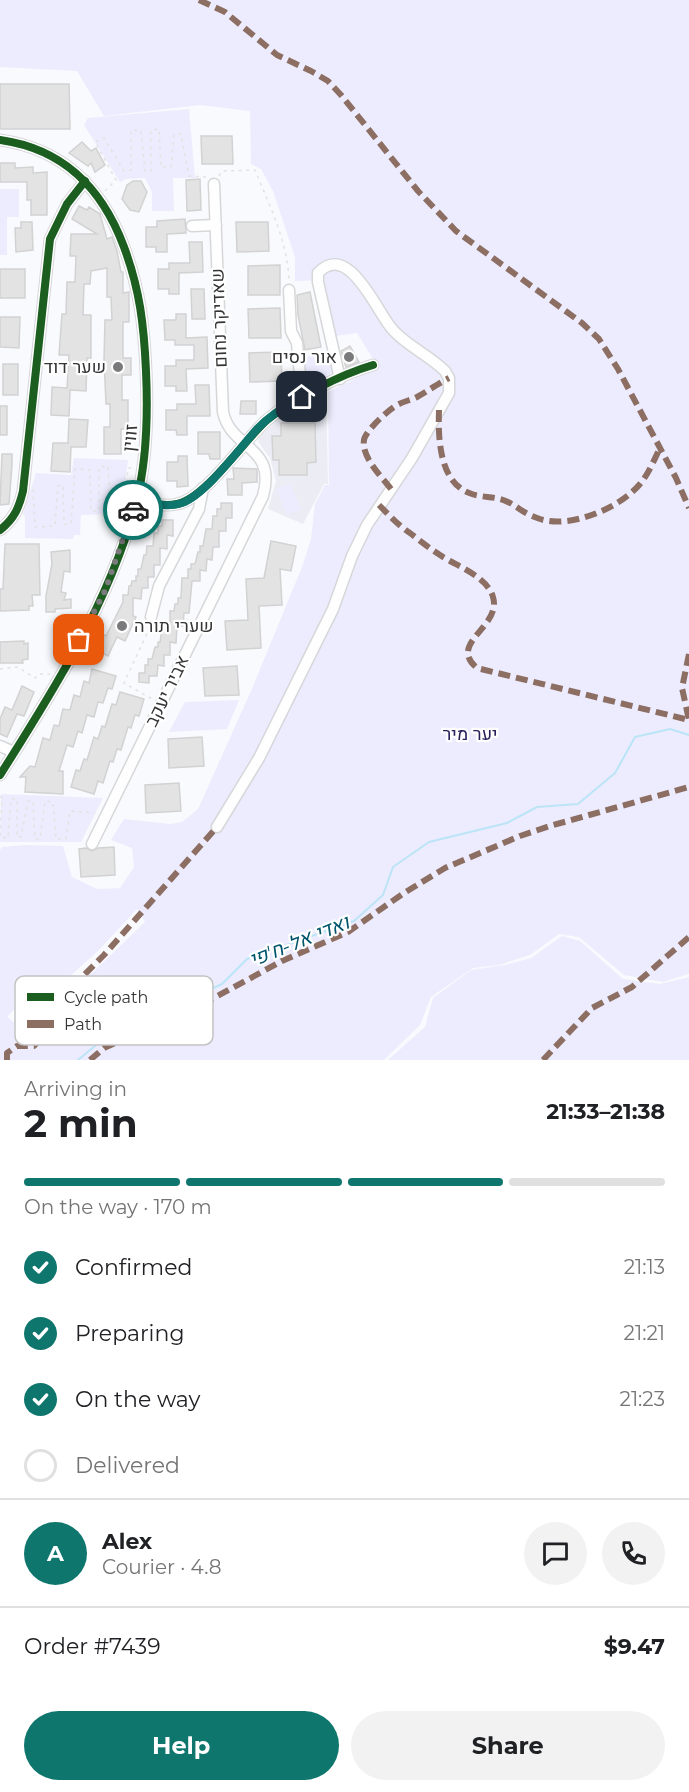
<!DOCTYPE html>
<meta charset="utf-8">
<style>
body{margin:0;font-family:Montserrat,Heebo,sans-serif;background:#f2f2f2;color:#202124;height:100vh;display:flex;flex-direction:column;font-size:22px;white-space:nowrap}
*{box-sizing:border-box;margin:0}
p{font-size:20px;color:#757577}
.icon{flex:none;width:33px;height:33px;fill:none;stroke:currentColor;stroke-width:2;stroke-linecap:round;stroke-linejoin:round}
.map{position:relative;height:1060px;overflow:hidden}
.sheet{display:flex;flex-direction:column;background:#fff;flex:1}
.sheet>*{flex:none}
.pin{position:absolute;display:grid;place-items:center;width:51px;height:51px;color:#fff;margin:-26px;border-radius:12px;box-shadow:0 3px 9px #0006}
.courier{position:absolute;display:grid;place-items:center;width:60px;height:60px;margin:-30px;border:4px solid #0f766e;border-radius:50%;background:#fff;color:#222;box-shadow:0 2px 8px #0007}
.headline em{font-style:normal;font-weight:700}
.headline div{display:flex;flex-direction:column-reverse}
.headline{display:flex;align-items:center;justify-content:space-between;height:102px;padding:0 24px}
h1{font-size:39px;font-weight:700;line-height:45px}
.bar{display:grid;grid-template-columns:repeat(4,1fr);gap:9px 6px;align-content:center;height:72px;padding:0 24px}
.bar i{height:8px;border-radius:4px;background:#e0e0e0}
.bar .active{background:#0f766e}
.bar p{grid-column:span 4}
.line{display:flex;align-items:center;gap:15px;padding:0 24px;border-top:2px solid #e0e0e0}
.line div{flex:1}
.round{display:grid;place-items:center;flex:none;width:63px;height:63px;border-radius:32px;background:#f2f2f2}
ol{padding:0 24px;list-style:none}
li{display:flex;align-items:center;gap:18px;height:66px}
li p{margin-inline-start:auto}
li .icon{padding:6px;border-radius:50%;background:#0f766e;color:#fff;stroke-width:4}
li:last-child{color:#757577}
li i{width:33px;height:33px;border:3px solid #e0e0e0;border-radius:50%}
.cta{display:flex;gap:12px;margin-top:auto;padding:12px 24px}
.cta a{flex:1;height:69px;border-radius:36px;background:#0f766e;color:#fff;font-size:24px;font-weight:700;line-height:69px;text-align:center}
.cta a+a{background:#f2f2f2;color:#202124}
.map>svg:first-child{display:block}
</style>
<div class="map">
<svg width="689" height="1060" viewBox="0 0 689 1060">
<rect width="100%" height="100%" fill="#f9fafd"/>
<!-- built -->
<path fill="#ececf5" d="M326,393L328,484H324L303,524L268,509L276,481L270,458L259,443L258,438L276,421Z"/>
<!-- green -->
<g fill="#ececfe" fill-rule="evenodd">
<path d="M0,0H689V974L663,982L624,975L579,937L559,934L530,955L499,965L473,968L431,997L420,1025L384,1060H0V850L2,847L25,845L63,846L72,877L97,889L120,888L134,867L132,848L111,840L124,819L170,824L182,822L198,809L251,691L302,567L311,539L315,504L325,485H329L328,392L378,367L357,333L336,336L324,280L295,281V257L273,191L261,169L251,164L250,111L200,105L104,116L77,71L0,67ZM137,909L145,922L92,973L60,989L42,1004L21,1028L7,1017L35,988L48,996L99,950Z"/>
<path d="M189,109L195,178H173L174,211H152V192L145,178L126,179L120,182L84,125L88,118Z"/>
<path d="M0,189H19V217H7V255H0Z"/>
<path d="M331,350L332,373L308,384L302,358Z"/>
<path d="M74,458L128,460L121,514L81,515L80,535H74L73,539L25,538V516L23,514L36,473L71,475Z"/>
<path d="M290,483L301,510L287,515L276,489Z"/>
<path d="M239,700L227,729L169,732L185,702Z"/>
<path d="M1,794L103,798L81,842H0Z"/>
<path d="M562,936L580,941L623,979L660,984L689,977V1060H388L425,1027L433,998L471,970L505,965L531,958Z"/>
</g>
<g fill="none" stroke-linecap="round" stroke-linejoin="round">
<!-- stream -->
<path stroke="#bbe5f7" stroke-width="2" d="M78,1060L113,1031L147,1019L222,984L247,959L354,921L383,895L393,867L429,842L507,823L537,807L578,804L615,773L635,737L670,729L689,735"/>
</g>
<!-- building -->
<g fill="#e3e3e4" stroke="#d2d2d3" stroke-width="1.5">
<path d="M0,84H69L70,129H0Z"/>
<path d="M201,136H232L233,164H202Z"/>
<path d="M82,142L91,151L96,148L105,165L95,172L91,163L88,166L69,153Z"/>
<path d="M0,163H15V168L33,167V173L47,172V215H31V200H27V182H0Z"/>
<path d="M200,179L201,210L187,211L186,180Z"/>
<path d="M133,181H141L147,192L139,212L130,210L122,199L127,185Z"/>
<path d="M79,206L87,210L89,207L100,214L107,239L112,237L117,251L121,272H123V293L129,292V322H123V358H131V375H122V400H128V429H121V454H104V427H110V404H106L104,359L105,320H112L111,297H107V268L91,271L90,284H84L83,315H91V358H87L86,391L70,390L69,416L51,415L52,387L67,388L69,355H59L62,314H66L67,282H75L76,256H70L71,234H97L72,219Z"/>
<path d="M185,219L186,233L167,234V252H156V247H146V227H157V221Z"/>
<path d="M21,222H32L33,250L16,252L15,228H21Z"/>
<path d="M236,222H268L269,251L237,252Z"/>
<path d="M189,242H202L203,272L179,273V294H169V289H158V269H169V263H190Z"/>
<path d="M280,265V295H248V266Z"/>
<rect x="0" y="269" width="25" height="29"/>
<path d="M191,289H204L205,319H192Z"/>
<path d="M310,292L321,347L305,350L298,315L297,295Z"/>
<path d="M280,308L281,338H249L248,309Z"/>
<path d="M176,314H186V338L207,337L208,368L186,369L187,391H176V386H165V366H176V360H194V345H175V340H165L164,320H176Z"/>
<path d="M0,317H20L19,348L0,347Z"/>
<path d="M350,346L359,362L346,367L341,351Z"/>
<path d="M281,352L282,381L250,382L249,353Z"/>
<rect x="3" y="364" width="15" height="31"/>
<path d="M195,385H209L210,416H187V435H177L176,430H166V410H177V404H196Z"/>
<path d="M241,401H256V414H240Z"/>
<rect x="0" y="406" width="7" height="29"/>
<path d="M69,419L88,420L86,447H71L70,472L51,471L53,443H68Z"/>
<path d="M281,423H315L316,462L307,463V475H279V460H273L272,436H281Z"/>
<path d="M198,432H220V459H210L209,454H198Z"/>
<path d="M2,454H12V465L9,504L0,505Z"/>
<path d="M178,456H187L188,486L177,487V481H167V462H178Z"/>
<path d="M233,468L257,469V482L242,483V495H228L227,479H234Z"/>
<path d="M221,503H232V518H226V531H219V547H213L212,560L207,559L206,571L200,570V581H192L189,613H184L183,626H177L176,643L170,642V655H164V666L158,665L157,676H149V683L139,682V673H145V665H148V659H152L155,647H158V642H160L163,624H170V611H174L175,604H178V598H181L182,578H188V569H191V564H195L198,552H200V546H203L206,529H212L213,516H217V509H221Z"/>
<path d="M162,520H173V536L167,535V549L160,548V565H154V577H148V588H142L141,599L133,598V616L136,617L125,641L117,637L108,656L95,649L103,634L106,636L123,602V595H128L129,586H131L132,581H136V576H138V569H141L144,555H146L147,546H153L154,533H158V526H162Z"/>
<path d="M271,541L296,546L291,571L280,569L282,605L259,606L261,648L227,650L225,621L248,620L246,579L264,578Z"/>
<path d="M5,544H39L40,595H32L33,606H29V610L0,611V589H3Z"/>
<path d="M70,550V572L64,571L61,592L66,593L64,600L71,599V608L55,609V612H46V596L52,564L51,552Z"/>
<path d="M24,641V644L28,643V659L22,660L23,663H0V642Z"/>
<path d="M237,666L239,695L205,696L203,668Z"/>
<path d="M92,669L116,676L112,689L108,688L103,703L98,702L94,717L87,715L82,733L78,731L73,747L67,745L59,771H63V794L25,792L26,777H20L30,766L35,767L43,738L50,740L54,725L59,726L63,709L70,710L74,695L80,697L84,681L89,683Z"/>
<path d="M22,686L34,692L24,716L17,714L7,737L0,734V719L5,707L12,710Z"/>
<path d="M120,692L144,699L139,716L135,715L131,728L128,727L121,750L117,749L113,762L110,761L103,783L98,781L94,794L71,787L76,770L80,771L84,759L87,760L94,737L98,739L102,726L105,727L112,704L116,705Z"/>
<path d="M202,737L204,766L169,768L168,739Z"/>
<path d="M179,783L181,811L146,813L145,785Z"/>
<path d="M114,847L115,875L81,877L79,849L86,848L92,851L98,848Z"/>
</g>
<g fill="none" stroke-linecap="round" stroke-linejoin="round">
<!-- minor casing -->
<g stroke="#d6d7d9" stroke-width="13">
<g id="minor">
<path d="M0,140C64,149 102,188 124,247C140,290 144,326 146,371C148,414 147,461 136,503C110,601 54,690 0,775"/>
<path d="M192,226L216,225"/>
<path d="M289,290L291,331L297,343L302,397"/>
<path d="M136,500C150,503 164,507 177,504C205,499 245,439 267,420C292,399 342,374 373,365"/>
<path d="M0,530C14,519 19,508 23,491L50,239L67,204L85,181"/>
<path d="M151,617L159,586L199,509L203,488"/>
<path d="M0,746L14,752"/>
<path d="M217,827L259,758L333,609L352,556L367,525L412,458L449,393V378L445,371C429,355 407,346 393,330C377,313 349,240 318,273V282L340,379"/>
<path d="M92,844L263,496C277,445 231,450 223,412L214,184"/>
</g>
</g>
<!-- path -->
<g stroke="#e2e2e3" stroke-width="1.5" stroke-dasharray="3 4.5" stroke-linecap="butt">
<path d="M219,176L222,171L255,170C270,207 287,240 289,280"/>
<path d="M105,191L116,180L95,142L104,138L124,171L131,170V130L141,131L145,171H151V130L159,129L161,167H171L174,134H181L189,176L206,177"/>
<path d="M33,489L35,527L55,526L58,486L63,485L64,524H71L75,469L90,470L91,511H99V467L108,466L110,509H124L128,468H133"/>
<path d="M150,627L124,683L152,699"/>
<path d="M0,669L18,667L35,678L39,674H50"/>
<path d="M0,796L2,798L0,837L8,838L11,799H17V837H21L28,801H33L35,839H40L45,801L53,802L56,839H66L70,811L95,813"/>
</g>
<!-- minor -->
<use href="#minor" stroke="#fefeff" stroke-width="10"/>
<!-- quiet -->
<g stroke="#8d6e63" stroke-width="6" stroke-dasharray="12 6" stroke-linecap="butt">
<path d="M199,0L225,12L277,55L311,71L328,81L341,95L418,191L456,231L582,323L599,339L618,369L676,478L689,508"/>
<path d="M439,410C438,438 439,484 472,494C483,498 497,496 508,502C520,508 524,514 540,519C570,529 620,508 640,484C649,473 654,460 660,448"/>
<path d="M391,489C382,477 361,457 364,440C365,431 390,408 399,404C405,401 411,400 417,397C428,391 437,384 449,378"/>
<path d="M379,505C389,515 398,525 410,533C419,540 429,548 440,555C456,566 487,576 493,597C502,627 447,643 477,668L689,720"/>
<path d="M689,654L682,688L689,720"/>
<path d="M7,1060V1053L17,1046H34L42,1038L54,1016L59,1000L104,955L217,827"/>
<path d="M90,1060L104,1048L201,1005L282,961L348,932L404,893L445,868L520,836L550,826L689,787"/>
<path d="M543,1060L592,1008L632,987L689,937"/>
</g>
<!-- cycleway casing -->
<g stroke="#fff" stroke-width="11">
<g id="cycleway">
<path d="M0,140C64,149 102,188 124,247C140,290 144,326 146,371C148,414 147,461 136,503C110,601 54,690 0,775"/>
<path d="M136,500C150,503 164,507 177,504C205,499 245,439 267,420C292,399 342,374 373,365"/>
<path d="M0,530C14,519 19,508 23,491L50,239L67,204L85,181"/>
</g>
</g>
<!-- cycleway -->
<use href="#cycleway" stroke="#1b5e20" stroke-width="8"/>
</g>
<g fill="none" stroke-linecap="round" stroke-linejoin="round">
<!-- done -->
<path stroke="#7a7a7c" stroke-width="6" stroke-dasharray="0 10.8" d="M79,640L105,591L133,510"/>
<!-- route -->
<path stroke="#0f766e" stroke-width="8" d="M133,510L136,501C150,503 168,508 182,503C206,494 239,449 257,429C270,415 285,406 302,397"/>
</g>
<!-- markers -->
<g fill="#7a7a7c" stroke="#fff" stroke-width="2">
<circle cx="349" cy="357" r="6"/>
<circle cx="118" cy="367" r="6"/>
<circle cx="122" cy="626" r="6"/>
</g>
<g text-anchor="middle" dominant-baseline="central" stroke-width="4.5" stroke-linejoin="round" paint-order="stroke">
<!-- street labels -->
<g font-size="18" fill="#353537" stroke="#fff">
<text transform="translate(219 318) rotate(-92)">שאדיקר נחום</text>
<text transform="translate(130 438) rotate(-84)">זווין</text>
<text transform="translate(167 691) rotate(-64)">אביר יעקב</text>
</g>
<!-- poi labels -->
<g font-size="18" fill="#353537" stroke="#fff" text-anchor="end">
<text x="337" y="357">אור נסים</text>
<text x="106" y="367">שער דוד</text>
<text x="134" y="626" text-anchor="start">שערי תורה</text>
</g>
<!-- park labels -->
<g font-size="18" fill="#282059" stroke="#fff">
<text x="470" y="734">יער מיר</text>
</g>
<!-- water labels -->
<g font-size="20" font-style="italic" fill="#00556c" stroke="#fff">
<text transform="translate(299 941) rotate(-22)">ואדי אל-ח'פי</text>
</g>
</g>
<!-- legend -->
<rect x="15" y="976" width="198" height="69" rx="9" fill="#fff" stroke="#c2c2c3" stroke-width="1.5"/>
<rect x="27" y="993" width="27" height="8" fill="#1b5e20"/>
<rect x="27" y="1020" width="27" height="8" fill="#8d6e63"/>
<g font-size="16" fill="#353537">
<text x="64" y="1003">Cycle path</text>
<text x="64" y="1030">Path</text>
</g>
</svg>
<div class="pin" style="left:79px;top:640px;background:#ea580c"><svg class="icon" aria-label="bag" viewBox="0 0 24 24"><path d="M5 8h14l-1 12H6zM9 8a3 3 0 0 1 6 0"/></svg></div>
<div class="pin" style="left:302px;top:397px;background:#1f2937"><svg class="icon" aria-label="home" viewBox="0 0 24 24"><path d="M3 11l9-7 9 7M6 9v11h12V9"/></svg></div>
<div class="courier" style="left:133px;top:510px"><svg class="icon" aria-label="car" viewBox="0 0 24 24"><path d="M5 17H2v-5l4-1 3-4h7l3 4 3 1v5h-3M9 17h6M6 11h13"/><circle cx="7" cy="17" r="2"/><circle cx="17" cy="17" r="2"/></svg></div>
</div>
<section class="sheet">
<div class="headline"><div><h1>2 min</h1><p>Arriving in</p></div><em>21:33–21:38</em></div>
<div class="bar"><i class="active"></i><i class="active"></i><i class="active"></i><i></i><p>On the way · 170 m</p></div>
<ol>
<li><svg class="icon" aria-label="check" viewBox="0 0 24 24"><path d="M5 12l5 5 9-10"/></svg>Confirmed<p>21:13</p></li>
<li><svg class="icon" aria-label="check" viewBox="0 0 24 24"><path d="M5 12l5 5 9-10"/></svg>Preparing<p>21:21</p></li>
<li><svg class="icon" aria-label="check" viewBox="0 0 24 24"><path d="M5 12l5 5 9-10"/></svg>On the way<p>21:23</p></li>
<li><i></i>Delivered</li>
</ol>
<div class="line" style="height:108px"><b class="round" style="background:#0f766e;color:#fff">A</b><div><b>Alex</b><p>Courier · 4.8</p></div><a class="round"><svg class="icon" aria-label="chat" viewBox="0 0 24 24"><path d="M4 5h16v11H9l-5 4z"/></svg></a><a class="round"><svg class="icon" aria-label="phone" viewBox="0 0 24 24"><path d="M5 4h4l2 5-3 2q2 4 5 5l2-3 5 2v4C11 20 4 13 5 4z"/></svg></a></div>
<div class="line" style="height:78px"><div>Order #7439</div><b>$9.47</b></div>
<div class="cta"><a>Help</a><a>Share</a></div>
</section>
